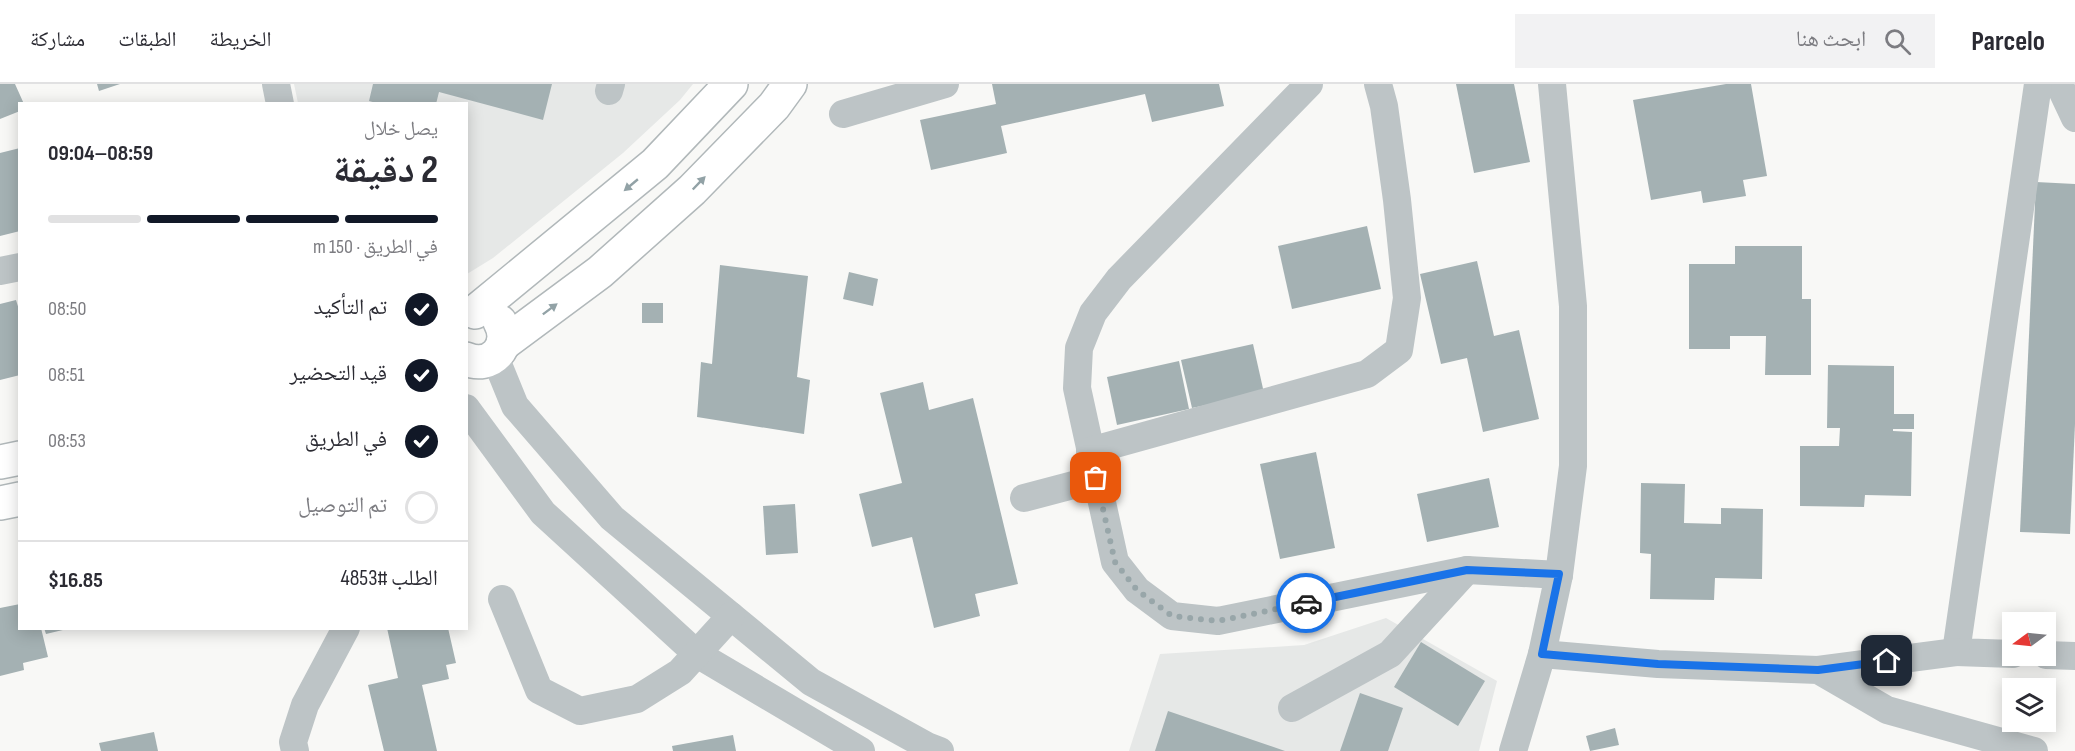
<!DOCTYPE html>
<html lang="ar">
<meta charset="utf-8">
<style>
body{margin:0;font-family:"Sofia Sans Condensed","Noto Naskh Arabic",sans-serif;background:#f2f2f3;color:#2b2b33;direction:rtl;height:100vh;display:flex;flex-direction:column;font-size:22px;white-space:nowrap}
*{box-sizing:border-box;margin:0}
p{font-size:20px;color:#7c7c81}
.icon{flex:none;width:33px;height:33px;fill:none;stroke:currentColor;stroke-width:2;stroke-linecap:round;stroke-linejoin:round}
.map{position:relative;flex:1;overflow:hidden;direction:ltr}
.drawer{position:absolute;left:18px;top:18px;width:450px;height:528px;display:flex;flex-direction:column;background:#fff;border-radius:0px;box-shadow:0 3px 15px #0003;direction:rtl}
.drawer>*{flex:none}
.needle{width:39px;rotate:255deg}
.tools{position:absolute;left:2002px;top:528px;display:grid;gap:12px}
.tools a{display:grid;place-items:center;width:54px;height:54px;border-radius:0px;background:#fff;box-shadow:0 3px 15px #0003;font-size:30px}
.pin{position:absolute;display:grid;place-items:center;width:51px;height:51px;color:#fff;margin:-26px;border-radius:12px;box-shadow:0 3px 9px #0006}
.courier{position:absolute;display:grid;place-items:center;width:60px;height:60px;margin:-30px;border:4px solid #1a73e8;border-radius:50%;background:#fff;color:#222;box-shadow:0 2px 8px #0007}
.summary em{font-style:normal;font-weight:700}
.summary div{display:flex;flex-direction:column-reverse}
.summary{display:flex;align-items:center;justify-content:space-between;height:102px;padding:0 30px}
h1{font-size:39px;font-weight:700;line-height:45px}
.bar{display:grid;grid-template-columns:repeat(4,1fr);gap:9px 6px;align-content:center;height:72px;padding:0 30px}
.bar i{height:8px;border-radius:4px;background:#e1e1e2}
.bar .current{background:#111827}
.bar p{grid-column:span 4}
.line{display:flex;align-items:center;gap:15px;padding:0 30px;border-top:2px solid #e1e1e2}
.line div{flex:1}
ol{padding:0 30px;list-style:none}
li{display:flex;align-items:center;gap:18px;height:66px}
li p{margin-inline-start:auto}
li .icon{padding:6px;border-radius:50%;background:#111827;color:#fff;stroke-width:4}
li:last-child{color:#7c7c81}
li i{width:33px;height:33px;border:3px solid #e1e1e2;border-radius:50%}
header{display:flex;align-items:center;gap:36px;box-sizing:border-box;height:84px;padding:0 30px;background:#fff;border-bottom:2px solid #e1e1e2}
header strong{font-size:28px}
nav{display:flex;gap:33px;margin-inline-start:auto;font-size:21px}
.search{width:420px;height:54px;background:#f2f2f3;display:flex;align-items:center;gap:15px;box-sizing:border-box;padding:0 21px;border-radius:0px;color:#7c7c81;font-size:22px}
.map>svg:first-child{display:block}
</style>
<header>
<strong>Parcelo</strong>
<div class="search"><svg class="icon" aria-label="search" viewBox="0 0 24 24"><circle cx="10" cy="10" r="6"/><path d="M15 15l6 6"/></svg>ابحث هنا</div>
<nav><a>الخريطة</a><a>الطبقات</a><a>مشاركة</a></nav>
</header>
<div class="map">
<svg width="2075" height="667" viewBox="0 0 2075 667">
<rect width="100%" height="100%" fill="#f8f8f6"/>
<!-- built -->
<g fill="#e6e8e7">
<path d="M294,0H693L680,16L623,69L493,174L467,190L466,20L298,19Z"/>
<path d="M1386,534L1497,597L1479,667H1129L1160,570L1304,561Z"/>
</g>
<!-- building -->
<g fill="#a4b1b3">
<path d="M0,0H15L24,20H20V27L0,35Z"/>
<path d="M97,0H120L99,7Z"/>
<path d="M373,0H552L543,36L439,8L436,20H380L369,17Z"/>
<path d="M992,0H1219L1224,22L1152,38L1145,10L1001,42L1007,69L931,86L920,36L996,20Z"/>
<path d="M1456,0H1514L1530,78L1474,89Z"/>
<path d="M1726,0H1751L1767,92L1743,96L1746,112L1703,119L1701,107L1651,116L1633,16Z"/>
<path d="M20,64V147L0,152V69Z"/>
<path d="M2036,98L2075,100V340L2070,450L2020,448Z"/>
<path d="M1367,142L1381,205L1292,225L1278,162Z"/>
<path d="M1735,162H1802V215H1811V291H1765L1766,252H1730V265H1689V180H1735Z"/>
<path d="M1477,177L1494,252L1519,246L1539,335L1483,348L1467,274L1441,280L1420,190Z"/>
<path d="M720,181L808,192L797,293L810,296L804,350L697,333L701,278L712,280Z"/>
<path d="M849,188L878,195L873,222L843,215Z"/>
<path d="M16,216L20,229V291L0,296V220Z"/>
<rect x="642" y="219" width="21" height="20"/>
<path d="M1253,260L1264,309L1192,324L1181,276Z"/>
<path d="M1179,277L1189,325L1117,341L1107,293Z"/>
<path d="M1828,281L1894,282V330H1914V345H1893V347L1912,348L1911,412L1865,411L1864,423L1800,422V362H1839L1840,344H1827Z"/>
<path d="M923,298L929,326L973,314L1018,500L975,510L980,532L934,544L912,453L872,463L859,410L902,399L880,309Z"/>
<path d="M1316,368L1335,464L1280,475L1260,380Z"/>
<path d="M1489,394L1499,443L1427,458L1417,410Z"/>
<path d="M1641,399L1685,400L1684,439L1721,440V424L1763,425L1762,495L1715,494L1714,516L1650,515L1651,470L1640,469Z"/>
<path d="M795,420L798,469L766,471L763,422Z"/>
<path d="M20,520V544H41L48,573L23,579L24,586L0,592V524Z"/>
<path d="M44,544H67V545L46,550Z"/>
<path d="M387,544H448L456,579L446,581L449,595L422,601L437,667H384L368,601L398,594Z"/>
<path d="M1421,558L1485,597L1458,642L1394,603Z"/>
<path d="M1360,609L1403,624L1388,667H1340Z"/>
<path d="M1168,627L1285,667H1155Z"/>
<path d="M1615,644L1619,661L1590,667L1586,652Z"/>
<path d="M154,648L158,667H101L99,659Z"/>
<path d="M733,651L736,667H673L672,662Z"/>
</g>
<g fill="none" stroke-linecap="round" stroke-linejoin="round">
<!-- major casing -->
<g stroke="#b1b8ba" stroke-width="36">
<g id="major">
<path d="M475,228L655,80L731,0"/>
<path d="M503,260L600,188L692,106L774,22L790,0"/>
<path d="M466,275C491,286 513,262 500,238"/>
<path d="M0,378L20,374"/>
<path d="M0,419L20,415"/>
</g>
</g>
<!-- minor -->
<g stroke="#bdc4c6" stroke-width="28">
<path d="M276,0L280,20"/>
<path d="M1309,0L1119,195L1093,229L1079,264L1077,304L1115,478L1137,506L1172,532L1218,537L1467,486L1559,491"/>
<path d="M2059,0L2075,34"/>
<path d="M609,7L611,0"/>
<path d="M843,30L945,0"/>
<path d="M0,187L20,183"/>
<path d="M495,273L515,322L612,434L811,598L927,662L940,667"/>
<path d="M466,324L543,429L697,570L861,667"/>
<path d="M1090,367L1367,290L1399,266L1407,214L1397,116L1384,22L1378,0"/>
<path d="M1024,414L1096,395"/>
<path d="M502,515L539,606L580,627L637,615L680,588L731,532"/>
<path d="M1542,570L1658,580L1818,586L1887,626L2034,667"/>
<path d="M2013,570L1956,568L2038,0"/>
<path d="M2046,571L2075,572"/>
<path d="M1818,586L1956,568"/>
<path d="M1292,624L1390,570L1467,486"/>
<path d="M295,667L293,658L305,621L346,544"/>
<path d="M1513,667L1542,570L1559,491L1573,382V222L1552,0"/>
</g>
<!-- major -->
<use href="#major" stroke="#fff" stroke-width="33"/>
</g>
<!-- one-way arrows -->
<defs><path id="oneway-solid" d="M-6-.8H1V-3.2L6.5 0L1 3.2V.8H-6Z" transform="scale(1.5)"/></defs>
<g fill="#92a2a6">
<use href="#oneway-solid" transform="translate(699 99) rotate(-46)"/>
<use href="#oneway-solid" transform="translate(631 101) rotate(140)"/>
<use href="#oneway-solid" transform="translate(550 225) rotate(-37)"/>
</g>
<g fill="none" stroke-linecap="round" stroke-linejoin="round">
<!-- done -->
<path stroke="#98a6a9" stroke-width="6" stroke-dasharray="0 10.8" d="M1096,394L1115,478L1137,506L1172,532L1218,537L1306,519"/>
<!-- route -->
<path stroke="#1a73e8" stroke-width="8" d="M1306,519L1467,486L1559,490L1542,570L1658,580L1818,586L1887,577"/>
</g>
</svg>
<div class="tools">
<a><svg class="needle" viewBox="-14 -14 28 28"><path d="M0-13l5 13h-10z" fill="#e53935"/><path d="M0 13l5-13h-10z" fill="#7c7c81"/></svg></a>
<a><svg class="icon" aria-label="layers" viewBox="0 0 24 24"><path d="M12 4l9 5-9 5-9-5zM3 14l9 5 9-5"/></svg></a>
</div>
<div class="pin" style="left:1096px;top:394px;background:#ea580c"><svg class="icon" aria-label="bag" viewBox="0 0 24 24"><path d="M5 8h14l-1 12H6zM9 8a3 3 0 0 1 6 0"/></svg></div>
<div class="pin" style="left:1887px;top:577px;background:#1f2937"><svg class="icon" aria-label="home" viewBox="0 0 24 24"><path d="M3 11l9-7 9 7M6 9v11h12V9"/></svg></div>
<div class="courier" style="left:1306px;top:519px"><svg class="icon" aria-label="car" viewBox="0 0 24 24"><path d="M5 17H2v-5l4-1 3-4h7l3 4 3 1v5h-3M9 17h6M6 11h13"/><circle cx="7" cy="17" r="2"/><circle cx="17" cy="17" r="2"/></svg></div>
<section class="drawer">
<div class="summary"><div><h1>2 دقيقة</h1><p>يصل خلال</p></div><em>08:59–09:04</em></div>
<div class="bar"><i class="current"></i><i class="current"></i><i class="current"></i><i></i><p>في الطريق · 150 m</p></div>
<ol>
<li><svg class="icon" aria-label="check" viewBox="0 0 24 24"><path d="M5 12l5 5 9-10"/></svg>تم التأكيد<p>08:50</p></li>
<li><svg class="icon" aria-label="check" viewBox="0 0 24 24"><path d="M5 12l5 5 9-10"/></svg>قيد التحضير<p>08:51</p></li>
<li><svg class="icon" aria-label="check" viewBox="0 0 24 24"><path d="M5 12l5 5 9-10"/></svg>في الطريق<p>08:53</p></li>
<li><i></i>تم التوصيل</li>
</ol>
<div class="line" style="height:78px"><div>الطلب #4853</div><b>$16.85</b></div>
</section>
</div>
